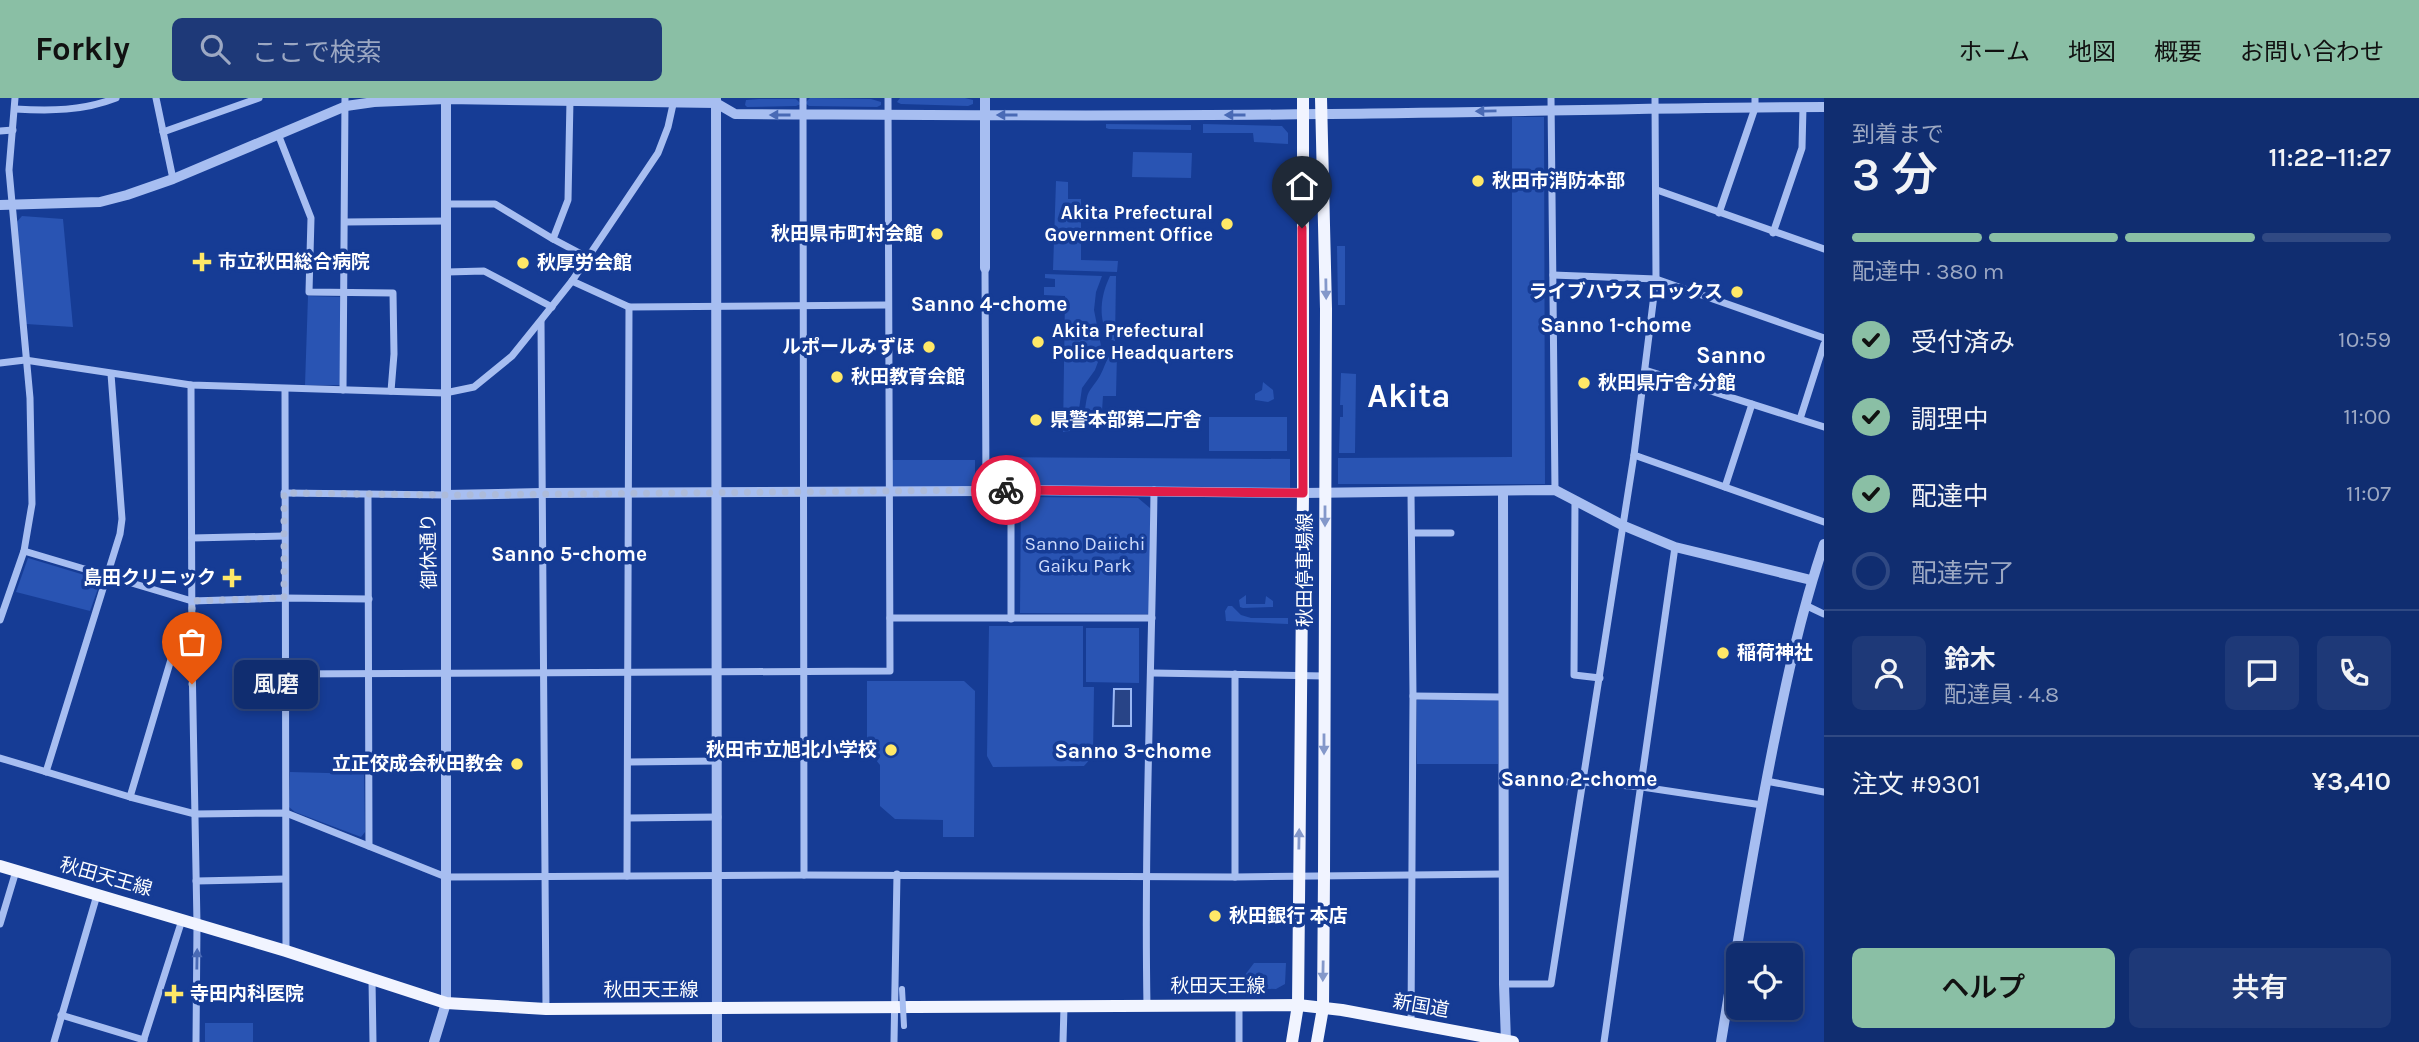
<!DOCTYPE html>
<html lang="ja">
<meta charset="utf-8">
<style>
body{margin:0;font-family:Karla,"Noto Sans JP",sans-serif;background:#1e3978;color:#f1f3f6;height:100vh;display:flex;flex-direction:column;font-size:26px;white-space:nowrap}
*{box-sizing:border-box;margin:0}
p{font-size:23px;color:#9ca8c3}
.icon{flex:none;width:38px;height:38px;fill:none;stroke:currentColor;stroke-width:2;stroke-linecap:round;stroke-linejoin:round}
.map{position:relative;flex:1;overflow:hidden}
.panel{display:flex;flex-direction:column;background:#102d70;width:595px}
.panel>*{flex:none}
.controls{position:absolute;left:1726px;top:845px;display:grid;gap:14px}
.controls a{display:grid;place-items:center;width:77px;height:77px;border-radius:10px;background:#102d70;box-shadow:0 4px 10px #0003,0 0 0 2px #304983;font-size:35px}
.pin{position:absolute;display:grid;place-items:center;width:60px;height:60px;color:#fff;margin:-72px -30px;border-radius:50% 50% 50% 0;rotate:-45deg;box-shadow:0 0 7px #0007}
.pin .icon{rotate:45deg}
.courier{position:absolute;display:grid;place-items:center;width:70px;height:70px;margin:-35px;border:5px solid #e11d48;border-radius:50%;background:#fff;color:#222;box-shadow:0 2px 9px #0007}
.bubble{position:absolute;height:49px;border-radius:10px;background:#102d70;box-shadow:0 4px 10px #0003,0 0 0 2px #304983;font-size:23px;font-weight:600;line-height:49px;text-align:center}
.summary em{font-style:normal;font-weight:600}
.summary div{display:flex;flex-direction:column-reverse}
.summary{display:flex;align-items:center;justify-content:space-between;height:119px;padding:0 28px}
h1{font-size:46px;font-weight:600;line-height:52px}
.bar{display:grid;grid-template-columns:repeat(4,1fr);gap:10px 7px;align-content:center;height:84px;padding:0 28px}
.bar i{height:9px;border-radius:5px;background:#304983}
.bar .on{background:#8abfa5}
.bar p{grid-column:span 4}
.line{display:flex;align-items:center;gap:18px;padding:0 28px;border-top:2px solid #304983}
.line div{flex:1}
.round{display:grid;place-items:center;flex:none;width:74px;height:74px;border-radius:10px;background:#1e3978}
ol{padding:0 28px;list-style:none}
li{display:flex;align-items:center;gap:21px;height:77px}
li p{margin-inline-start:auto}
li .icon{padding:7px;border-radius:50%;background:#8abfa5;color:#111;stroke-width:4}
li:last-child{color:#9ca8c3}
li i{width:38px;height:38px;border:4px solid #304983;border-radius:50%}
.primary-button{display:flex;gap:14px;margin-top:auto;padding:14px 28px}
.primary-button a{flex:1;height:80px;border-radius:10px;background:#8abfa5;color:#111;font-size:28px;font-weight:600;line-height:80px;text-align:center}
.primary-button a+a{background:#1e3978;color:#f1f3f6}
header{display:flex;align-items:center;gap:42px;box-sizing:border-box;height:98px;padding:0 35px;background:#8abfa5;color:#111}
header strong{font-size:33px}
nav{display:flex;gap:38px;margin-inline-start:auto;font-size:24px}
.search{width:490px;height:63px;background:#1e3978;display:flex;align-items:center;gap:18px;box-sizing:border-box;padding:0 24px;border-radius:10px;color:#9ca8c3;font-size:26px}
main{display:flex;flex:1;min-height:0}
.map>svg:first-child{display:block}
</style>
<header>
<strong>Forkly</strong>
<div class="search"><svg class="icon" aria-label="search" viewBox="0 0 24 24"><circle cx="10" cy="10" r="6"/><path d="M15 15l6 6"/></svg>ここで検索</div>
<nav><a>ホーム</a><a>地図</a><a>概要</a><a>お問い合わせ</a></nav>
</header>
<main>
<div class="map">
<svg width="1824" height="944" viewBox="0 0 1824 944">
<rect width="100%" height="100%" fill="#163c95"/>
<!-- green -->
<g fill="#2954b3">
<path d="M810,0L871,1L881,4V7L877,9L809,8L805,5Z"/>
<path d="M900,0H965L973,2V6L968,8L901,6L897,4Z"/>
<path d="M759,1H796L801,6L796,8L747,9L745,7L746,2Z"/>
<path d="M1512,19H1544L1545,386H1338V360L1512,359Z"/>
<path d="M1106,26L1191,27V32L1109,31L1106,30Z"/>
<path d="M1203,26L1282,28L1288,35V46L1254,44L1253,35H1203Z"/>
<path d="M1133,54L1192,55L1191,80L1132,79Z"/>
<path d="M1056,83L1068,84V101H1081V162L1118,163L1117,174L1053,172Z"/>
<path d="M22,118L63,121L73,229L26,226L15,126Z"/>
<path d="M1337,148H1345V207H1338Z"/>
<path d="M1045,176L1102,178L1096,194L1094,212L1102,253L1095,272L1082,290L1076,332L1063,334L1065,198L1044,197V189H1055V181L1045,180Z"/>
<path d="M1110,178H1116L1115,243L1109,241C1098,220 1100,199 1110,178Z"/>
<path d="M308,198L340,199V287H305Z"/>
<path d="M1112,254L1117,255L1116,298H1103L1102,313L1085,312C1088,292 1087,297 1098,281C1104,272 1105,263 1112,254Z"/>
<path d="M1341,275L1356,276L1355,355H1339L1340,319H1343V307H1340Z"/>
<path d="M1263,284L1273,292L1274,301L1268,304L1255,302V296L1262,292Z"/>
<rect x="1209" y="319" width="78" height="34"/>
<path d="M995,359L1290,361V391L994,389Z"/>
<rect x="892" y="362" width="83" height="28"/>
<path d="M1021,399L1138,400L1150,410V516L1020,515Z"/>
<path d="M28,460L101,482L90,513L16,494Z"/>
<path d="M1246,497V506H1265L1266,498L1273,503V509L1243,510L1240,509L1239,502Z"/>
<path d="M1228,508H1232L1241,517L1251,520H1288V526L1226,523L1225,513Z"/>
<path d="M989,528H1083V589H1094L1093,658L1084,668L993,669L987,658Z"/>
<path d="M1086,530H1139V585L1086,584Z"/>
<path d="M867,583H964L975,593L974,739H943V722L895,721L880,708V667L867,651Z"/>
<rect x="1417" y="602" width="81" height="64"/>
<path d="M290,674L364,676L365,734L361,739L295,714L289,709Z"/>
<path d="M1254,865H1286L1285,886L1276,891L1229,890L1230,881H1242Z"/>
<rect x="205" y="925" width="48" height="19"/>
</g>
<!-- water -->
<path fill="#284487" stroke="#99b7f4" stroke-width="2" d="M1114,591H1131V628H1113Z"/>
<g fill="none" stroke-linecap="round" stroke-linejoin="round">
<!-- minor -->
<g stroke="#a7bef1" stroke-width="7">
<path d="M156,0L173,81"/>
<path d="M1551,0L1555,392"/>
<path d="M570,2L568,102L553,141L587,159"/>
<path d="M15,11C50,13 83,13 116,0"/>
<path d="M0,33L13,32"/>
<path d="M163,34L259,0"/>
<path d="M278,36L311,120L309,194L393,195L394,256L391,293"/>
<path d="M1657,92L1824,151"/>
<path d="M447,106H495L553,141"/>
<path d="M1719,115L1755,10V0"/>
<path d="M345,124L447,123"/>
<path d="M1773,135L1802,50L1803,9"/>
<path d="M985,170L986,393L1011,392V521"/>
<path d="M447,174L484,173L552,209"/>
<path d="M1553,177L1656,181L1824,240"/>
<path d="M572,183L629,209L887,207"/>
<path d="M541,223L546,911"/>
<path d="M0,265L25,262L191,287L445,295L474,289L512,258L541,222L572,183L658,55L668,29L674,2"/>
<path d="M1645,272L1824,329"/>
<path d="M191,287L192,560L197,826L196,944"/>
<path d="M285,291L286,853"/>
<path d="M343,292L345,0"/>
<path d="M1800,321L1824,246"/>
<path d="M1634,357L1824,424"/>
<path d="M1725,389L1752,306"/>
<path d="M284,395L446,397"/>
<path d="M368,397L369,748"/>
<path d="M1575,402L1574,577L1600,580"/>
<path d="M1412,435H1451"/>
<path d="M192,440L284,438"/>
<path d="M24,453L192,503L284,500L369,501"/>
<path d="M1805,507L1824,516"/>
<path d="M890,520H1152"/>
<path d="M0,522L24,453L32,406L30,300L9,72L15,0"/>
<path d="M1152,575L1324,578"/>
<path d="M284,576L890,573L888,0"/>
<path d="M1235,576V779"/>
<path d="M1413,598L1502,599"/>
<path d="M0,660L130,699L195,716L286,715L446,779L804,777L803,0"/>
<path d="M628,664L718,663"/>
<path d="M46,674L120,436L122,421L111,276"/>
<path d="M1503,683L1582,684L1642,689L1762,707"/>
<path d="M1766,683L1824,694"/>
<path d="M130,699L172,558L192,560"/>
<path d="M628,720L718,719"/>
<path d="M804,777L1235,779L1504,776"/>
<path d="M627,778L629,209"/>
<path d="M196,783L285,781"/>
<path d="M0,826L16,773"/>
<path d="M372,882L373,944"/>
<path d="M1504,886H1551L1634,357L1656,181L1655,0"/>
<path d="M1147,908C1144,736 1152,564 1154,392"/>
<path d="M61,917L144,942"/>
<path d="M1411,926L1413,598L1411,394"/>
<path d="M54,944L97,797"/>
<path d="M143,944L182,822"/>
<path d="M894,944L897,776"/>
<path d="M1063,944L1064,909"/>
<path d="M1239,944V907"/>
<path d="M1604,944L1675,449"/>
</g>
<!-- tertiary -->
<g stroke="#a7bef1" stroke-width="10">
<path d="M716,1L717,944"/>
<path d="M0,107L100,104L127,97L173,81L346,8L374,4L446,1L716,5L735,16C930,17 1125,19 1321,16C1488,15 1656,9 1824,9"/>
<path d="M985,170V0"/>
<path d="M1011,392L1303,395L1555,392L1622,427L1675,449L1811,482"/>
<path d="M1503,393L1504,886L1506,944"/>
<path d="M446,397L541,395L986,393"/>
<path d="M434,944L446,905V0"/>
<path d="M1721,944C1737,847 1753,750 1772,654C1786,584 1801,514 1824,446"/>
</g>
<!-- primary -->
<g stroke="#f1f4ff" stroke-width="12">
<path d="M0,768L286,853L446,905L546,911L1298,907L1342,912L1513,944"/>
<path d="M1292,944L1298,907L1303,395V0"/>
<path d="M1317,944L1323,910L1324,777L1326,211L1321,0"/>
</g>
<!-- pedestrian-bridge -->
<path stroke="#a7bef1" stroke-width="6" d="M902,891L904,928"/>
</g>
<!-- one-way arrows -->
<defs><path id="oneway-solid" d="M-6-.8H1V-3.2L6.5 0L1 3.2V.8H-6Z" transform="scale(1.75)"/></defs>
<g fill="#496ab5">
<use href="#oneway-solid" transform="translate(1486 13) rotate(179)"/>
<use href="#oneway-solid" transform="translate(780 17) rotate(-180)"/>
<use href="#oneway-solid" transform="translate(1007 17) rotate(180)"/>
<use href="#oneway-solid" transform="translate(1235 17) rotate(180)"/>
<use href="#oneway-solid" transform="translate(197 861) rotate(-89)"/>
</g>
<g fill="#8498ca">
<use href="#oneway-solid" transform="translate(1326 191) rotate(89)"/>
<use href="#oneway-solid" transform="translate(1325 418) rotate(90)"/>
<use href="#oneway-solid" transform="translate(1324 646) rotate(90)"/>
<use href="#oneway-solid" transform="translate(1299 741) rotate(-89)"/>
<use href="#oneway-solid" transform="translate(1323 873) rotate(91)"/>
</g>
<g fill="none" stroke-linecap="round" stroke-linejoin="round">
<!-- done -->
<path stroke="#adbbda" stroke-width="7" stroke-dasharray="0 12.6" d="M192,586V503L284,500V395L446,397L1006,392"/>
<!-- route -->
<path stroke="#e11d48" stroke-width="9" d="M1006,392L1303,395L1302,130"/>
</g>
<!-- markers -->
<g fill="#ffe867" stroke="#163c95" stroke-width="2.5">
<circle cx="1478" cy="83" r="7"/>
<circle cx="1227" cy="126" r="7"/>
<circle cx="937" cy="136" r="7"/>
<path d="M198.5 153.5h7v7h7v7h-7v7h-7v-7h-7v-7h7z"/>
<circle cx="523" cy="165" r="7"/>
<circle cx="1737" cy="194" r="7"/>
<circle cx="1038" cy="244" r="7"/>
<circle cx="929" cy="249" r="7"/>
<circle cx="837" cy="279" r="7"/>
<circle cx="1584" cy="285" r="7"/>
<circle cx="1036" cy="322" r="7"/>
<path d="M228.5 469.5h7v7h7v7h-7v7h-7v-7h-7v-7h7z"/>
<circle cx="1723" cy="555" r="7"/>
<circle cx="891" cy="652" r="7"/>
<circle cx="517" cy="666" r="7"/>
<circle cx="1215" cy="818" r="7"/>
<path d="M170.5 885.5h7v7h7v7h-7v7h-7v-7h-7v-7h7z"/>
</g>
<g text-anchor="middle" dominant-baseline="central" stroke-width="7" stroke-linejoin="round" paint-order="stroke">
<!-- poi labels -->
<g font-size="19" font-weight="bold" fill="#fff" stroke="#163c95" text-anchor="start">
<text x="1492" y="83">秋田市消防本部</text>
<text x="1213" y="115" text-anchor="end">Akita Prefectural<tspan x="1213" dy="22">Government Office</tspan></text>
<text x="923" y="136" text-anchor="end">秋田県市町村会館</text>
<text x="218" y="164">市立秋田総合病院</text>
<text x="537" y="165">秋厚労会館</text>
<text x="1723" y="194" text-anchor="end">ライブハウス ロックス</text>
<text x="1052" y="233">Akita Prefectural<tspan x="1052" dy="22">Police Headquarters</tspan></text>
<text x="915" y="249" text-anchor="end">ルポールみずほ</text>
<text x="851" y="279">秋田教育会館</text>
<text x="1598" y="285">秋田県庁舎 分館</text>
<text x="1050" y="322">県警本部第二庁舎</text>
<text x="216" y="480" text-anchor="end">島田クリニック</text>
<text x="1737" y="555">稲荷神社</text>
<text x="877" y="652" text-anchor="end">秋田市立旭北小学校</text>
<text x="503" y="666" text-anchor="end">立正佼成会秋田教会</text>
<text x="1229" y="818">秋田銀行 本店</text>
<text x="190" y="896">寺田内科医院</text>
</g>
<!-- park labels -->
<g font-size="19" fill="#cedcfc" stroke="#163c95">
<text x="1085" y="446">Sanno Daiichi<tspan x="1085" dy="22">Gaiku Park</tspan></text>
</g>
<!-- street labels -->
<g font-size="19" fill="#fff" stroke="#163c95">
<text transform="translate(429 453) rotate(-91)">御休通り</text>
<text transform="translate(1305 472) rotate(-90)">秋田停車場線</text>
<text transform="translate(106 779) rotate(16)">秋田天王線</text>
<text x="1218" y="888">秋田天王線</text>
<text x="651" y="892">秋田天王線</text>
<text transform="translate(1421 908) rotate(10)">新国道</text>
</g>
<!-- neighbourhood labels -->
<g font-size="21" font-weight="bold" fill="#fff" stroke="#163c95">
<text x="989" y="206">Sanno 4-chome</text>
<text x="1616" y="227">Sanno 1-chome</text>
<text x="569" y="456">Sanno 5-chome</text>
<text x="1133" y="653">Sanno 3-chome</text>
<text x="1579" y="681">Sanno 2-chome</text>
</g>
<!-- quarter labels -->
<g font-size="23" font-weight="bold" fill="#fff" stroke="#163c95">
<text x="1731" y="257">Sanno</text>
</g>
<!-- town labels -->
<g font-size="33" font-weight="bold" fill="#fff" stroke="#163c95">
<text x="1409" y="298">Akita</text>
</g>
</g>
</svg>
<div class="controls">
<a><svg class="icon" aria-label="locate" viewBox="0 0 24 24"><circle cx="12" cy="12" r="6"/><path d="M12 2v4M12 18v4M2 12h4M18 12h4"/></svg></a>
</div>
<div class="pin" style="left:192px;top:586px;background:#ea580c"><svg class="icon" aria-label="bag" viewBox="0 0 24 24"><path d="M5 8h14l-1 12H6zM9 8a3 3 0 0 1 6 0"/></svg></div>
<div class="pin" style="left:1302px;top:130px;background:#1f2937"><svg class="icon" aria-label="home" viewBox="0 0 24 24"><path d="M3 11l9-7 9 7M6 9v11h12V9"/></svg></div>
<div class="courier" style="left:1006px;top:392px"><svg class="icon" aria-label="bike" viewBox="0 0 24 24"><circle cx="6" cy="16" r="4"/><circle cx="18" cy="16" r="4"/><path d="M6 16l4-8h5l3 8M10 8l3 8H6M13 5h3"/></svg></div>
<div class="bubble" style="left:234px;top:562px;width:84px">風磨</div>
</div>
<section class="panel">
<div class="summary"><div><h1>3 分</h1><p>到着まで</p></div><em>11:22–11:27</em></div>
<div class="bar"><i class="on"></i><i class="on"></i><i class="on"></i><i></i><p>配達中 · 380 m</p></div>
<ol>
<li><svg class="icon" aria-label="check" viewBox="0 0 24 24"><path d="M5 12l5 5 9-10"/></svg>受付済み<p>10:59</p></li>
<li><svg class="icon" aria-label="check" viewBox="0 0 24 24"><path d="M5 12l5 5 9-10"/></svg>調理中<p>11:00</p></li>
<li><svg class="icon" aria-label="check" viewBox="0 0 24 24"><path d="M5 12l5 5 9-10"/></svg>配達中<p>11:07</p></li>
<li><i></i>配達完了</li>
</ol>
<div class="line" style="height:126px"><a class="round"><svg class="icon" aria-label="person" viewBox="0 0 24 24"><circle cx="12" cy="8" r="4"/><path d="M4 21q1-7 8-7t8 7"/></svg></a><div><b>鈴木</b><p>配達員 · 4.8</p></div><a class="round"><svg class="icon" aria-label="chat" viewBox="0 0 24 24"><path d="M4 5h16v11H9l-5 4z"/></svg></a><a class="round"><svg class="icon" aria-label="phone" viewBox="0 0 24 24"><path d="M5 4h4l2 5-3 2q2 4 5 5l2-3 5 2v4C11 20 4 13 5 4z"/></svg></a></div>
<div class="line" style="height:91px"><div>注文 #9301</div><b>¥3,410</b></div>
<div class="primary-button"><a>ヘルプ</a><a>共有</a></div>
</section>
</main>
